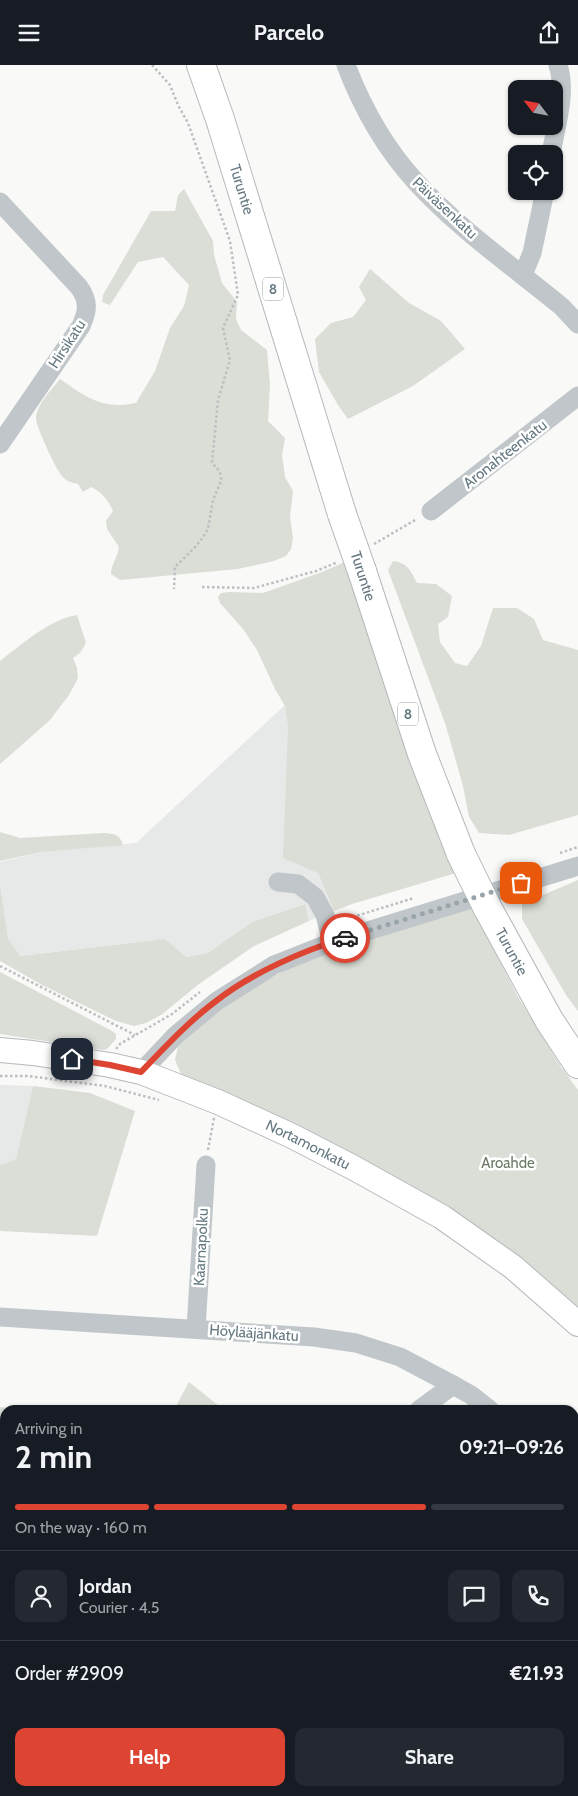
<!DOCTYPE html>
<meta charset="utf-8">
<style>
body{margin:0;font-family:Cabin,sans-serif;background:#242831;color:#f1f3f6;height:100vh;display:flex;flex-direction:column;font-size:19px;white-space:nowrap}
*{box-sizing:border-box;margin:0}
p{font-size:16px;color:#9ea1a6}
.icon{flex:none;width:28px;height:28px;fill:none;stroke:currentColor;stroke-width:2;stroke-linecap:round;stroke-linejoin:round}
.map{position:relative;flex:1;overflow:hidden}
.drawer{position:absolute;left:0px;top:1340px;width:579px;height:391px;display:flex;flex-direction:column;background:#171b24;border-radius:15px 15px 0 0;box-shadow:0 1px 4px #0004}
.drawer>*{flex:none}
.needle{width:32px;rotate:302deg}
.fabs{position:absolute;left:508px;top:15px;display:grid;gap:10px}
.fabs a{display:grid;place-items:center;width:55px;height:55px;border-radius:10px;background:#171b24;box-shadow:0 1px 4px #0004;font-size:25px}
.pin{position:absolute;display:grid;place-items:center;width:42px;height:42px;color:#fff;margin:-21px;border-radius:10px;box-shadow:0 2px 8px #0006}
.courier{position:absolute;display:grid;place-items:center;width:50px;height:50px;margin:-25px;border:4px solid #dd4532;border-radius:50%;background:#fff;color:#222;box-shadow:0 1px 6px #0007}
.overview em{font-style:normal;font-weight:700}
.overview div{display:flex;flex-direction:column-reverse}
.overview{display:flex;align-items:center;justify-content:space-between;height:85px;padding:0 15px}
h1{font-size:32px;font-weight:700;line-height:38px}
.bar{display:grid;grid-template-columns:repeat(4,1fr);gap:8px 5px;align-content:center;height:60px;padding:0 15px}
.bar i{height:6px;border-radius:4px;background:#363941}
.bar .active{background:#dd4532}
.bar p{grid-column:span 4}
.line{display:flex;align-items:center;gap:12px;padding:0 15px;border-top:1px solid #363941}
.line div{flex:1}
.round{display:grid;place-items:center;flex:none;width:52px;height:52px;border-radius:10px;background:#242831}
.cta{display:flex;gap:10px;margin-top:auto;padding:10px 15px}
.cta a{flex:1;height:58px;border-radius:10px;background:#dd4532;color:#fff;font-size:20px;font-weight:700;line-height:58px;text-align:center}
.cta a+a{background:#242831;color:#f1f3f6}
header{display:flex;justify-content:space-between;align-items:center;height:65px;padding:0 15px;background:#171b24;font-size:22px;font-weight:700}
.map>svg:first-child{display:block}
</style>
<header><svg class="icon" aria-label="menu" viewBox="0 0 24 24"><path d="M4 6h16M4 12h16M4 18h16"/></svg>Parcelo<svg class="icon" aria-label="share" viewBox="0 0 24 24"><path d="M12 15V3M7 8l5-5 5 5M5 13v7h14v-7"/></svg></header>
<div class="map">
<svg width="578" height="1731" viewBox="0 0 578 1731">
<rect width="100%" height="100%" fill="#f9f9f7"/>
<!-- built -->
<g fill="#e7e9e8">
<path d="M285,640L288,662L318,808L334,846L309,856L305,839L252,857L208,888L185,892L165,874L19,891L8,875L0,819V797L41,787L136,778Z"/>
<path d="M0,1020L33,1021L16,1094L0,1100Z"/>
</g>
<!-- green -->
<g fill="#daded6">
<path d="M184,124L213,176L214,190L222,218L237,237L236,254L241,265L267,285L270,319L268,356L285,373L282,390L285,412L293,426L290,452L293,473L291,484L286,491L274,496L238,504L120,515L111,509C111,499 118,492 119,482L107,464L106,456L113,446C109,436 102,427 91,422L83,427L78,419C72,418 66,416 62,411C55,403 37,363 36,354C36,340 52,324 60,314C86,332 102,345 136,338L155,306L170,263L184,241L189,220L163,192L138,197L110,240L102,237L103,230L151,146H175L178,130Z"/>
<path d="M370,204L409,238L441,256L465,284L413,321L348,354L338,340L319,307L315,274L331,258L353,252L366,235L359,222Z"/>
<path d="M347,496L408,692L456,808L352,839L334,846L318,808L283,793L288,662L285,641L275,624L257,585L243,564L220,538L218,532L221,528L229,527L263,528L322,507Z"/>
<path d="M393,496C408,498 410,505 417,518L436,519L452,531L448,552L438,559L440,577L455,598L467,601L481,581L493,543H517L534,554L543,575L578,585V750L509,770L479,768L469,752L463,721L445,658L388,505Z"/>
<path d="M77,550L86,578L80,588L73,593L77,603L78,613L69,630L50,655L0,699V596C21,580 50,554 77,550Z"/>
<path d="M0,767L20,773L104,768C114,769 120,769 123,780L41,787L0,796Z"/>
<path d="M578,815V946L566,930L522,854V839Z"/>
<path d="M0,819L8,874L20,891L165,874L186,892L208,888L252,857L305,839L309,856L254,881L199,919L161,950L146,958L134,961L116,956L42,920L0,896Z"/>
<path d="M473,842L517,930L561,1002L578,1025V1245L182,1011L175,995L178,982L198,960L235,933L289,903L344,883Z"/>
<path d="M0,907L112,966L116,969V974L107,984L103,985L0,969Z"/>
<path d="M33,1021L90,1028L135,1046L97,1171L0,1166V1100L16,1094Z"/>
<path d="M189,1317L219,1341L218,1345H174Z"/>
<path d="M0,1342L24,1345H5V1418L0,1421Z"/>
<path d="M0,1563L5,1566V1619H0Z"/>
<path d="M5,1723V1726H98L96,1731H0V1724Z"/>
</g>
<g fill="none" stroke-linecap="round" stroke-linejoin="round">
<!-- major casing -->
<g stroke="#b4babd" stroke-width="26">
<g id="major">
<path id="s1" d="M0,985L33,988L110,1000L141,1007L218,1037L292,1071L354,1103L442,1152L513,1202L578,1259"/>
</g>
</g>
<!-- highway casing -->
<g stroke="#b4b9bc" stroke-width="30">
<g id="highway">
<path id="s2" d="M201,0L220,54L342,449"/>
<path d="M362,506L422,689L461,789"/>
<path id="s3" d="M487,842L549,955L578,999"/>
</g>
</g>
<!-- path -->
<g stroke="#bbbfc1" stroke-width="2.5" stroke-dasharray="2.5 2.5" stroke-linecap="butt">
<path d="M152,0L170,20L178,40L188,58L230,176L238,230L223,263L230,295L218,335L212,398C229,414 218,418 213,436C211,445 210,454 208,463C204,475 185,492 175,502L174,524"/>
<path d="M374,479L417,454"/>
<path d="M202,522L254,523L316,506L338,497"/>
<path d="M560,788L578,782"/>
<path d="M343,855L414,833"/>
<path d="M0,901L135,970"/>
<path d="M116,984L120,979L172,949L200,927"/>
<path d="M0,1011H28L105,1021L159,1035"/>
<path d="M208,1085L214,1053"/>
<path d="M0,1409H5"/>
<path d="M0,1716L1,1731"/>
<path d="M0,1716H5"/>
</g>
<!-- minor -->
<g stroke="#c0c6c9" stroke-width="19">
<path d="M346,0C362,42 385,83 416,117C459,164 512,201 561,241L578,259"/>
<path d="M551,89C556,60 567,28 558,0"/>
<path d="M0,137L79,222C89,236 88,246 81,261L0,379"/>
<path d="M523,210L532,188L545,126"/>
<path d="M431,446L578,331"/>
<path d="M278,817L298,819L315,832L325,850L332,877"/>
<path d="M141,1007L176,970L217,936L274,900L332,877L578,801"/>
<path d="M0,1252L314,1272L356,1278L400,1292L453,1320L471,1330L490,1345"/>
<path d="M196,1264L206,1100"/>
<path d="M419,1345L453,1320"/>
<path d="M574,1449L578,1455"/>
<path d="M574,1575L578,1572"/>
<path d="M574,1712L578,1709"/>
<path d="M198,1731L204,1726"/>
<path d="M370,1731L376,1726"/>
<path d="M549,1731L555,1726"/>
</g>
<!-- major -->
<use href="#major" stroke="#fff" stroke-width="24"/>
<!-- highway -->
<use href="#highway" stroke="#fff" stroke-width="28"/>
<!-- highway-bridge casing -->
<g stroke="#b4b9bc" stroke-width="30" stroke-linecap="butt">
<g id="highway-bridge">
<path d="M342,449L362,506"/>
<path d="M461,789L487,842"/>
</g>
</g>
<!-- highway-bridge -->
<use href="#highway-bridge" stroke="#fff" stroke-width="28"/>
</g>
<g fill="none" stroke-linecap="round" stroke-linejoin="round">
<!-- done -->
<path stroke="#99a5aa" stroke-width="5" stroke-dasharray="0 9" d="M345,873L521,818"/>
<!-- route -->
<path stroke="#dd4532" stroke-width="6" d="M72,994L110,1000L141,1007C165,982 188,957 216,936C252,908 302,886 345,873"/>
</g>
<g text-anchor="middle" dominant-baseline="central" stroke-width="5" stroke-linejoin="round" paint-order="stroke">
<!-- shield labels -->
<g fill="#fff" stroke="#93a0a7" stroke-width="1">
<rect x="263" y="212.5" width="20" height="23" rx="4"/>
<rect x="398" y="637.5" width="20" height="23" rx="4"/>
</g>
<g font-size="14" font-weight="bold" fill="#657881">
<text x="273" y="224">8</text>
<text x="408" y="649">8</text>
</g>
<!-- street labels -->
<g font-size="15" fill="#657881" stroke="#fff">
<text stroke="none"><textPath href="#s2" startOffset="131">Turuntie</textPath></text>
<text transform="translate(445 143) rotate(43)">Päiväsenkatu</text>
<text transform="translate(67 279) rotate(-57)">Hirsikatu</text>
<text transform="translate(505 389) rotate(-38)">Aronahteenkatu</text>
<text transform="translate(363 511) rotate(72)">Turuntie</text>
<text stroke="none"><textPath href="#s3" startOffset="51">Turuntie</textPath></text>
<text stroke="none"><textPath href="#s1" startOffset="325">Nortamonkatu</textPath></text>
<text transform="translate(201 1182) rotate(-87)">Kaarnapolku</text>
<text transform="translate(254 1268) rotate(4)">Höylääjänkatu</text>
</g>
<!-- park labels -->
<g font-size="15" fill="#6a7964" stroke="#fff">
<text x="508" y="1098">Aroahde</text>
</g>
</g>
</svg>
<div class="fabs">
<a><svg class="needle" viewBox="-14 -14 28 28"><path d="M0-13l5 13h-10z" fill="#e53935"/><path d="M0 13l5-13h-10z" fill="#9ea1a6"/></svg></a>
<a><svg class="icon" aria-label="locate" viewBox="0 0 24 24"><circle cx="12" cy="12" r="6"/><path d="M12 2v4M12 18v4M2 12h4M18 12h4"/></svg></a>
</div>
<div class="pin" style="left:521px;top:818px;background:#ea580c"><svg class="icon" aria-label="bag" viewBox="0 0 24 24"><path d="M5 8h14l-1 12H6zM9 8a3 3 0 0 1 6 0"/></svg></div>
<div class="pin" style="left:72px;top:994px;background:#1f2937"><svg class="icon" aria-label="home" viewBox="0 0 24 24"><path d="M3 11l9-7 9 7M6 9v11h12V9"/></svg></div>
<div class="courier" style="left:345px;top:873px"><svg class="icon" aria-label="car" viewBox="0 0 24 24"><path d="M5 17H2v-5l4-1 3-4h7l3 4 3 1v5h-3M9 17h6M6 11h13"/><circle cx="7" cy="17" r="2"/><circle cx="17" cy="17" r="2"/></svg></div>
<section class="drawer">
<div class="overview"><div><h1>2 min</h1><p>Arriving in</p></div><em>09:21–09:26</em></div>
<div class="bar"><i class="active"></i><i class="active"></i><i class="active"></i><i></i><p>On the way · 160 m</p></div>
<div class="line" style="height:90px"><a class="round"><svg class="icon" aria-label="person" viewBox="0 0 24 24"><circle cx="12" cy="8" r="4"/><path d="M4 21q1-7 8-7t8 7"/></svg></a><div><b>Jordan</b><p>Courier · 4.5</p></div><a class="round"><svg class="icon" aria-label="chat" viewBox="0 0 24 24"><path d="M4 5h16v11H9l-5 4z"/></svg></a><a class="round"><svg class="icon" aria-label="phone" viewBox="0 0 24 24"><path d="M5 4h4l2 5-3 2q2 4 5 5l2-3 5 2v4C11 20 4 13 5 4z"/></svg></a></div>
<div class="line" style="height:65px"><div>Order #2909</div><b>€21.93</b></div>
<div class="cta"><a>Help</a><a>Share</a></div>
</section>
</div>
